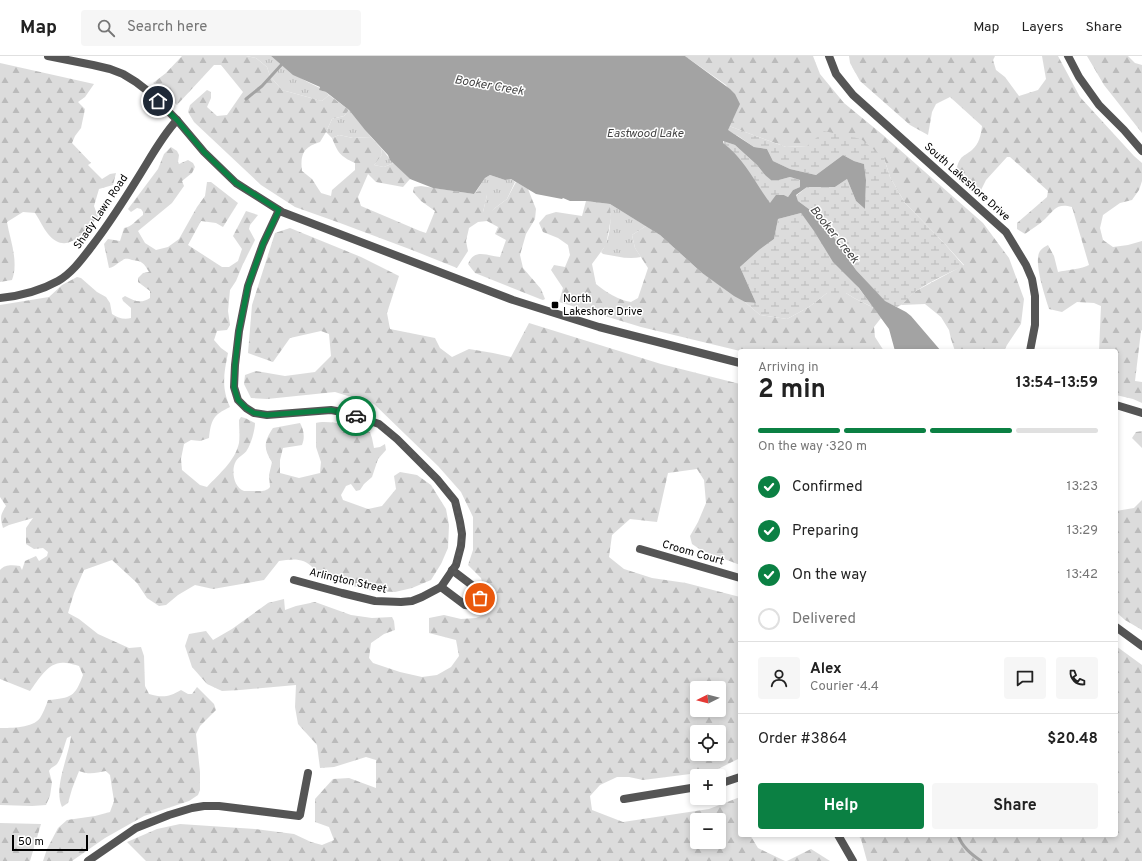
<!DOCTYPE html>
<meta charset="utf-8">
<style>
body{margin:0;font-family:Overpass,sans-serif;background:#f6f6f6;color:#222;height:100vh;display:flex;flex-direction:column;font-size:15px;white-space:nowrap}
*{box-sizing:border-box;margin:0}
p{font-size:13px;color:#767676}
.icon{flex:none;width:22px;height:22px;fill:none;stroke:currentColor;stroke-width:2;stroke-linecap:round;stroke-linejoin:round}
.map{position:relative;flex:1;overflow:hidden}
.details{position:absolute;left:738px;top:293px;width:380px;height:488px;display:flex;flex-direction:column;background:#fff;border-radius:4px;box-shadow:0 2px 6px #0003}
.details>*{flex:none}
.needle{width:26px;rotate:264deg}
.buttons{position:absolute;left:690px;top:625px;display:grid;gap:8px}
.buttons a{display:grid;place-items:center;width:36px;height:36px;border-radius:4px;background:#fff;box-shadow:0 2px 6px #0003;font-size:20px}
.scale{position:absolute;left:12px;bottom:10px;width:76px;box-sizing:border-box;padding-left:4px;border:2px solid #000;border-top:0;font-size:11px;line-height:14px;white-space:nowrap;color:#000;-webkit-text-stroke:3px #fff;paint-order:stroke}
.pin{position:absolute;display:grid;place-items:center;width:34px;height:34px;color:#fff;margin:-17px;border:2px solid #fff;border-radius:50%;box-shadow:0 1px 4px #0007}
.courier{position:absolute;display:grid;place-items:center;width:40px;height:40px;margin:-20px;border:3px solid #0b8043;border-radius:50%;background:#fff;color:#222;box-shadow:0 1px 5px #0007}
.head em{font-style:normal;font-weight:700}
.head div{display:flex;flex-direction:column-reverse}
.head{display:flex;align-items:center;justify-content:space-between;height:68px;padding:0 20px}
h1{font-size:26px;font-weight:700;line-height:30px}
.bar{display:grid;grid-template-columns:repeat(4,1fr);gap:6px 4px;align-content:center;height:48px;padding:0 20px}
.bar i{height:5px;border-radius:3px;background:#e0e0e0}
.bar .selected{background:#0b8043}
.bar p{grid-column:span 4}
.line{display:flex;align-items:center;gap:10px;padding:0 20px;border-top:1px solid #e0e0e0}
.line div{flex:1}
.round{display:grid;place-items:center;flex:none;width:42px;height:42px;border-radius:4px;background:#f6f6f6}
ol{padding:0 20px;list-style:none}
li{display:flex;align-items:center;gap:12px;height:44px}
li p{margin-inline-start:auto}
li .icon{padding:4px;border-radius:50%;background:#0b8043;color:#fff;stroke-width:4}
li:last-child{color:#767676}
li i{width:22px;height:22px;border:2px solid #e0e0e0;border-radius:50%}
.button{display:flex;gap:8px;margin-top:auto;padding:8px 20px}
.button a{flex:1;height:46px;border-radius:4px;background:#0b8043;color:#fff;font-size:16px;font-weight:700;line-height:46px;text-align:center}
.button a+a{background:#f6f6f6;color:#222}
header{display:flex;align-items:center;gap:24px;box-sizing:border-box;height:56px;padding:0 20px;background:#fff;border-bottom:1px solid #e0e0e0}
header strong{font-size:19px}
nav{display:flex;gap:22px;margin-inline-start:auto;font-size:14px}
.search{width:280px;height:36px;background:#f6f6f6;display:flex;align-items:center;gap:10px;box-sizing:border-box;padding:0 14px;border-radius:4px;color:#767676;font-size:15px}
.map>svg:first-child{display:block}
</style>
<header>
<strong>Map</strong>
<div class="search"><svg class="icon" aria-label="search" viewBox="0 0 24 24"><circle cx="10" cy="10" r="6"/><path d="M15 15l6 6"/></svg>Search here</div>
<nav><a>Map</a><a>Layers</a><a>Share</a></nav>
</header>
<div class="map">
<svg width="1142" height="805" viewBox="0 0 1142 805">
<defs>
<pattern id="grass-tufts" width="24" height="20" patternUnits="userSpaceOnUse"><rect width="24" height="20" fill="#dcdcdc"/><path d="M3 7l-1-3M5 7V3M7 7l1-3M15 17l-1-3M17 17v-4M19 17l1-3" fill="none" stroke="#bbb"/></pattern>
<pattern id="forest-firs" width="22" height="20" patternUnits="userSpaceOnUse"><rect width="22" height="20" fill="#dcdcdc"/><path d="M5 1l3.5 6h-7zM16 11l3.5 6h-7z" fill="#bbb"/></pattern>
<pattern id="wetland-marsh" width="20" height="14" patternUnits="userSpaceOnUse"><rect width="20" height="14" fill="#dcdcdc"/><path d="M1 5h8M5 5V1M11 12h8M15 12V8" fill="none" stroke="#bbb"/></pattern>
</defs>
<rect width="100%" height="100%" fill="#fff"/>
<!-- grass -->
<g fill="url(#grass-tufts)">
<path d="M246,0H271C287,14 300,23 320,32L319,34L326,36L329,39L322,45L282,34L270,20L267,11L256,2Z"/>
<path d="M349,54L371,81L353,82L339,79L332,82L326,76L332,63L344,60Z"/>
<path d="M381,92C386,97 389,103 394,107L384,111L374,109L382,99Z"/>
<path d="M490,119L505,124L511,123L515,126L507,143L495,152L490,157L483,156L487,139L476,136L485,122Z"/>
<path d="M610,148L646,170L632,179L635,192L641,201C628,204 616,200 603,198L601,196C611,183 611,164 610,148Z"/>
</g>
<!-- forest -->
<g fill="url(#forest-firs)" fill-rule="evenodd">
<path d="M182,0H246L256,2L267,11L270,20L282,34L322,45L329,39L349,54L344,60L332,63L326,76L320,86C303,91 300,99 302,115L312,123L321,137L331,140L332,134L355,114V107C340,100 338,97 332,82L339,79L353,82L371,81L381,92L382,99L374,109L384,111L394,107L410,123L403,131L376,126L368,118L358,141L361,150L420,175L426,177L435,155L421,145L413,136L414,131L421,130L474,138L476,136L485,134L487,139L483,156H490L495,152L507,143L516,126L528,133L536,153L535,163L526,178L520,199L523,212L541,233L545,243L543,244L540,243L475,217L468,208C475,192 486,200 500,201L506,184L495,178L498,171L487,165L478,166L469,172L466,185L468,195L457,212L412,194L340,167L295,151L261,129L194,66L188,56L190,49L207,34L211,36V42L207,51L217,60L227,59L243,36L221,9H214L177,49L153,27L166,17Z"/>
<path d="M685,0H813L820,18L844,47L883,79L983,167L1009,202L1024,243L1021,268L1007,289L1004,295H955L951,283L949,274L941,261L925,248L901,249L914,236L964,209L944,187L905,147L890,121L884,102L807,90L786,91L729,70L738,52L726,29Z"/>
<path d="M849,0H995L993,4L996,14L1005,21L1019,40L1038,34L1046,23L1042,0H1058L1080,41L1134,100L1142,107V125L1139,134L1132,144L1120,147L1103,159L1100,172L1103,184L1113,191L1128,189L1142,185V274L1141,275L1135,325L1142,326V347L1133,343L1116,339V295H1099L1101,250L1094,247L1077,246L1062,256L1049,253C1045,240 1033,205 1040,195C1042,192 1046,190 1048,189L1054,200L1058,216C1065,214 1083,213 1089,209L1072,151C1056,147 1055,154 1045,163C1039,169 1031,173 1025,178L1017,173V167L1047,141L1048,135L1010,101H1007L986,124L981,134L960,117L957,111C961,99 963,101 972,94C979,88 981,79 982,70L950,41L936,48L932,56L928,79L910,69L860,25L850,7Z"/>
<path d="M1087,0H1128L1135,7L1142,9V77L1104,29Z"/>
<path d="M0,7L94,28L85,41L78,46L85,53L81,72L75,80L72,87L91,107L88,109L102,123L110,118L116,117L113,129L99,133L94,150L98,161C85,175 67,201 48,178C43,172 40,164 35,157L23,156L7,166C10,184 19,205 12,224L0,226Z"/>
<path d="M171,91L177,95L179,99L178,106L179,108L188,104L193,107L195,111L192,117L182,125L184,130L172,147L138,175L145,187L156,194L168,191L179,183L197,151L205,140L207,126H211L238,147L223,171L216,167L201,165L188,189L222,211H229L238,205L242,193L233,180L246,155L258,159L250,169L249,173L255,184L243,208L236,225L230,234L228,255L230,269L227,274L217,275L214,284L221,292L228,297C224,317 221,331 230,351C213,359 211,364 209,382L200,385L191,384L184,388L181,403L182,414L200,429L207,431C219,418 235,405 239,387C240,380 239,371 239,364L241,361L245,362L255,367C255,374 251,388 247,394C245,398 239,400 236,405C231,413 233,431 244,435C246,435 250,435 253,435C260,435 266,436 270,431L269,419L272,406C263,393 264,385 273,372L300,367C304,374 305,382 302,389L283,392L280,404V417L299,422L320,417L321,406L316,391V367C330,363 356,372 370,376L372,382L374,392L380,391L385,388L386,394L378,403L372,421L364,428L360,434L356,435L351,428L346,430L341,439L343,444L368,453L382,450L396,433L394,420L400,416L417,419L431,429L446,453L449,469L448,492L441,508L431,524L412,532L395,536L373,535L321,522C317,519 316,515 313,512C304,501 291,503 279,505L264,524L213,533L195,529L178,539L166,549L159,550L147,542L137,527L112,504L84,514L74,537L68,557L79,563L98,578L129,592L141,591L144,600L145,630L149,638C163,642 169,641 181,634L188,638H192L197,631L214,648L216,654L200,670L196,678L200,716V734L198,739L189,745L144,760L105,782L72,805H43L47,793L58,772L67,764L95,760L110,756L114,745L110,719L106,715C96,717 89,719 79,715L72,733L68,747L62,751C53,732 69,700 71,680L67,682C64,690 62,701 57,708C54,711 51,711 49,715L52,726L50,740L46,749L32,750L0,749V672C11,672 33,672 40,662C43,657 46,650 48,644C71,642 75,641 83,619L79,610C75,609 70,607 66,607C49,604 39,623 30,635L0,623V514C5,508 13,509 20,510L22,514L25,505L36,500L39,505L47,500L48,496L43,492L34,493L26,488V472L33,462L9,469L3,472C0,462 0,459 6,450L0,441V249L49,241L62,229L77,221L81,222L97,236L106,241L110,247L112,258C118,262 124,264 131,262V252L123,245L122,242L125,240C134,245 141,248 150,242V235L138,226V222L143,217L149,216C144,207 142,205 132,204C129,203 125,202 123,204C117,207 115,211 109,212L104,188L108,183L120,185L124,172C132,171 136,164 143,159V156L141,153L137,152L131,156L128,153L158,113L164,98Z"/>
<path d="M586,145L610,148L611,162L606,189L592,208L596,228C606,236 618,244 631,246L638,242L648,212L635,192L632,179L646,170L660,179L702,217L745,246L760,259L787,263L809,251L827,237H846L854,242L874,252L881,262L874,271L875,281L884,295H740L641,271L559,246L563,232L551,214L554,209L565,211L570,199L568,189L558,182L543,176L539,167L546,159L556,156L582,160Z"/>
<path d="M290,172L361,201L399,220L387,257L390,273L435,282L440,292L452,301L469,293L493,297L511,301L529,267L661,308L740,328V509L701,494L692,488L690,480L698,466L706,447L704,424L697,413L668,417L657,466L630,463L612,479L609,501L624,513L652,522L686,527L740,541V702L714,715L643,724L629,721H617L600,729L590,740L592,754L623,766L709,753L740,741V779H750L758,792L785,805H146L127,786L157,773L180,768L255,773L294,778L311,786L322,789L334,784L329,771L315,766V743L333,723L349,722L376,732V704L366,701L334,711L320,712L317,689L298,668L295,651L296,629L240,634L222,635L207,628L192,611L185,590L189,578L206,575L213,584L232,573L268,547L284,543L285,554L296,550L315,546L351,559L372,562L392,561L394,565L395,574L384,578L371,587L369,602L373,607L400,616L422,621L437,619L451,611L459,600L456,584L429,577V562L444,559L461,563L476,562L490,556L481,522L468,509L473,494V461L461,436L438,410L374,348L335,336L267,343L251,342L244,328L245,319L256,315L285,320L315,316L331,300L329,278L321,275L290,282L273,306L248,297L252,249L275,177ZM697,632H719V654H697ZM697,676H719V698H697ZM697,764H719V786H697Z"/>
<path d="M1142,375V392L1132,382L1136,376Z"/>
<path d="M1142,444V574L1125,564L1116,556V455L1134,452Z"/>
<path d="M1116,590L1142,609V805H867L861,783L858,779H1116Z"/>
<path d="M0,767L41,768L30,805H0Z"/>
<path d="M811,793L830,805H787Z"/>
</g>
<!-- wetland -->
<g fill="url(#wetland-marsh)">
<path d="M729,70L786,91L807,90L824,75L861,83L884,102L890,121L905,147L944,187L964,210C948,217 931,225 916,235C909,240 905,248 897,251L885,246L856,214L821,162L798,145L796,140L807,131H835L847,123L856,145L865,153L866,124L864,108L854,105L843,99L816,119L790,113L773,105L767,93L754,91L738,80L727,74Z"/>
<path d="M724,85L735,89L757,109L765,119L779,124L790,121L800,124V131L793,134L788,141L784,139L770,148L723,87Z"/>
<path d="M801,157L874,252L854,242L846,237H827L809,251L787,263L760,259L745,246L756,247L740,211L759,194L774,183L778,163Z"/>
</g>
<!-- water -->
<path fill="#a3a3a3" fill-rule="evenodd" d="M271,0H685L730,33L735,38L740,48L728,74L754,91L767,93L773,105L790,113L816,119L843,99L854,105L864,108L866,124L865,153L856,145L847,123L835,131H807L796,139L798,145L821,162L856,214L885,245L906,256L911,260L941,295H895L889,273L859,232L833,206L814,175L801,157L778,163L774,183L759,194L740,211L756,247L745,246L734,240L702,217L660,179L610,148L586,145H570L563,142L562,143L536,138L511,123L505,124L490,119L485,122L474,138L433,132L410,123L390,104L388,99L365,74L349,54L326,36L319,34L320,31L293,19ZM723,85L735,89L757,109L765,119L771,124H779L790,121L800,124V131L793,134L788,141L784,139H776L770,147C755,127 744,102 723,87Z"/>
<g fill="none" stroke-linecap="round" stroke-linejoin="round">
<!-- stream -->
<g stroke="#a3a3a3" stroke-width="3">
<path d="M246,43L262,30L283,7"/>
<path d="M958,779C962,791 971,798 981,805"/>
</g>
<!-- street -->
<g stroke="#555" stroke-width="8">
<path d="M48,0L93,9L110,13L123,18L136,26L149,36L177,64L204,96L236,127L282,156L513,244L599,271L740,307"/>
<path d="M829,0L836,18L853,39L1006,176L1026,209L1032,223L1035,240V269L1030,295"/>
<path d="M1068,0L1079,21L1099,49L1124,74L1142,95"/>
<path d="M279,154L263,188L248,230L239,275L235,309L234,331L238,344L246,352L254,357L267,359L331,354L347,357L379,368L397,383L437,423L455,445L460,466L462,478L461,490L456,509L441,531L422,541L412,545L401,546L375,545L342,537L294,524"/>
<path d="M0,242C20,240 40,235 58,225C72,217 82,203 92,190C112,164 130,135 147,107C156,92 165,77 177,64"/>
<path d="M1116,349L1142,357"/>
<path d="M640,493L740,522"/>
<path d="M441,531L465,549C472,550 476,549 480,542L477,533L452,514"/>
<path d="M1116,571L1142,590"/>
<path d="M719,728L740,721"/>
<path d="M624,743L697,731"/>
<path d="M838,779L853,805"/>
<path d="M88,805L136,772L169,759L192,752L204,750H219L299,760L300,759L308,717"/>
</g>
</g>
<g fill="none" stroke-linecap="round" stroke-linejoin="round">
<!-- done -->
<path stroke="#595959" stroke-width="4" stroke-dasharray="0 7.2" d="M356,360L379,368L397,383L438,423L455,445L460,466L462,478L461,490L456,509L452,514L477,533L480,542"/>
<!-- route -->
<path stroke="#0b8043" stroke-width="5" d="M158,45L177,64L204,96L236,127L279,154L263,188L248,230L239,275L235,309L234,331L238,344L246,352L254,357L267,359L331,354L356,360"/>
</g>
<!-- markers -->
<rect fill="#000" stroke="#fff" stroke-width="1.5" x="551" y="245" width="8" height="8" rx="2"/>
<g text-anchor="middle" dominant-baseline="central" stroke-width="3" stroke-linejoin="round" paint-order="stroke">
<!-- street labels -->
<g font-size="11" fill="#000" stroke="#fff">
<text transform="translate(967 126) rotate(42)">South Lakeshore Drive</text>
<text transform="translate(101 156) rotate(-56)">Shady Lawn Road</text>
<text transform="translate(693 497) rotate(16)">Croom Court</text>
<text transform="translate(348 525) rotate(13)">Arlington Street</text>
</g>
<!-- poi labels -->
<g font-size="11" fill="#000" stroke="#fff" text-anchor="start">
<text x="563" y="243">North<tspan x="563" dy="13">Lakeshore Drive</tspan></text>
</g>
<!-- water labels -->
<g font-size="12" font-style="italic" fill="#444" stroke="#fff">
<text transform="translate(489 30) rotate(10)">Booker Creek</text>
<text x="645" y="78">Eastwood Lake</text>
<text transform="translate(834 179) rotate(51)">Booker Creek</text>
</g>
</g>
</svg>
<div class="buttons">
<a><svg class="needle" viewBox="-14 -14 28 28"><path d="M0-13l5 13h-10z" fill="#e53935"/><path d="M0 13l5-13h-10z" fill="#767676"/></svg></a>
<a><svg class="icon" aria-label="locate" viewBox="0 0 24 24"><circle cx="12" cy="12" r="6"/><path d="M12 2v4M12 18v4M2 12h4M18 12h4"/></svg></a>
<a>+</a>
<a>−</a>
</div>
<div class="scale">50 m</div>
<div class="pin" style="left:480px;top:542px;background:#ea580c"><svg class="icon" aria-label="bag" viewBox="0 0 24 24"><path d="M5 8h14l-1 12H6zM9 8a3 3 0 0 1 6 0"/></svg></div>
<div class="pin" style="left:158px;top:45px;background:#1f2937"><svg class="icon" aria-label="home" viewBox="0 0 24 24"><path d="M3 11l9-7 9 7M6 9v11h12V9"/></svg></div>
<div class="courier" style="left:356px;top:360px"><svg class="icon" aria-label="car" viewBox="0 0 24 24"><path d="M5 17H2v-5l4-1 3-4h7l3 4 3 1v5h-3M9 17h6M6 11h13"/><circle cx="7" cy="17" r="2"/><circle cx="17" cy="17" r="2"/></svg></div>
<section class="details">
<div class="head"><div><h1>2 min</h1><p>Arriving in</p></div><em>13:54–13:59</em></div>
<div class="bar"><i class="selected"></i><i class="selected"></i><i class="selected"></i><i></i><p>On the way · 320 m</p></div>
<ol>
<li><svg class="icon" aria-label="check" viewBox="0 0 24 24"><path d="M5 12l5 5 9-10"/></svg>Confirmed<p>13:23</p></li>
<li><svg class="icon" aria-label="check" viewBox="0 0 24 24"><path d="M5 12l5 5 9-10"/></svg>Preparing<p>13:29</p></li>
<li><svg class="icon" aria-label="check" viewBox="0 0 24 24"><path d="M5 12l5 5 9-10"/></svg>On the way<p>13:42</p></li>
<li><i></i>Delivered</li>
</ol>
<div class="line" style="height:72px"><a class="round"><svg class="icon" aria-label="person" viewBox="0 0 24 24"><circle cx="12" cy="8" r="4"/><path d="M4 21q1-7 8-7t8 7"/></svg></a><div><b>Alex</b><p>Courier · 4.4</p></div><a class="round"><svg class="icon" aria-label="chat" viewBox="0 0 24 24"><path d="M4 5h16v11H9l-5 4z"/></svg></a><a class="round"><svg class="icon" aria-label="phone" viewBox="0 0 24 24"><path d="M5 4h4l2 5-3 2q2 4 5 5l2-3 5 2v4C11 20 4 13 5 4z"/></svg></a></div>
<div class="line" style="height:52px"><div>Order #3864</div><b>$20.48</b></div>
<div class="button"><a>Help</a><a>Share</a></div>
</section>
</div>
